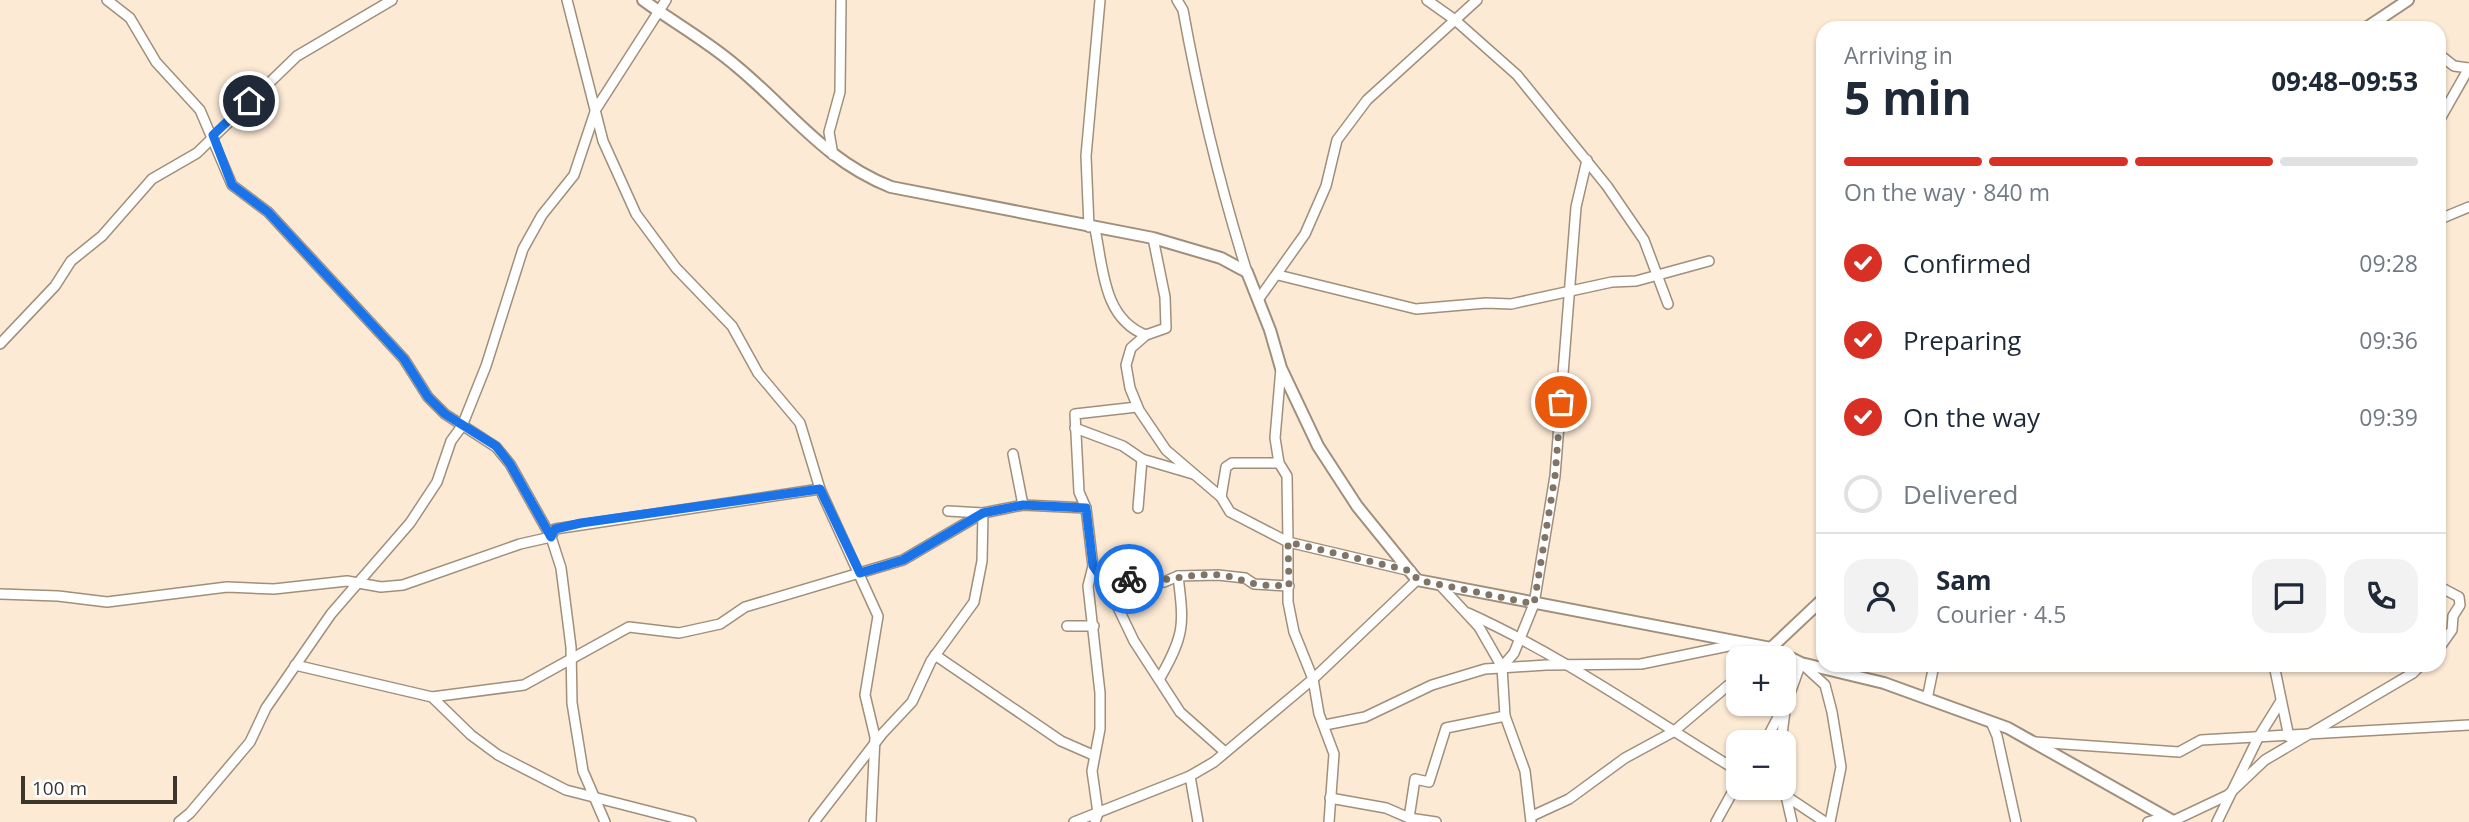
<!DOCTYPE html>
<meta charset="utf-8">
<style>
body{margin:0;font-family:"Open Sans",sans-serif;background:#f2f2f3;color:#1f2937;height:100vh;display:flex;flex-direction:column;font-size:26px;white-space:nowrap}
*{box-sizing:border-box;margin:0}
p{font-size:23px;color:#747a83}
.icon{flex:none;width:38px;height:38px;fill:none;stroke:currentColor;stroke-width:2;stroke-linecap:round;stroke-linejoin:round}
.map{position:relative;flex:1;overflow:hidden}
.drawer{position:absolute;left:1816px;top:21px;width:630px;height:651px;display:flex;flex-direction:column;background:#fff;border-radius:21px;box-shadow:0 2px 5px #0004}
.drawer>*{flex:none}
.tools{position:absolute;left:1726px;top:646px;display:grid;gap:14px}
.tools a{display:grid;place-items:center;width:70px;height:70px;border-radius:14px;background:#fff;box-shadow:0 2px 5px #0004;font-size:35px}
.scale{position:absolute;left:21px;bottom:18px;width:156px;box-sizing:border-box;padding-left:7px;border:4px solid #3c352c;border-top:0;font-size:19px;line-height:24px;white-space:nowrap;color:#3c352c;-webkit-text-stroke:5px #fff;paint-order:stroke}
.pin{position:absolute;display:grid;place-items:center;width:60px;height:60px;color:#fff;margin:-30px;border:4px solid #fff;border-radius:50%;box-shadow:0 2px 7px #0007}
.courier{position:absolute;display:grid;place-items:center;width:70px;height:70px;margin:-35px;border:5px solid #1a73e8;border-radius:50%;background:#fff;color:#222;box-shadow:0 2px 9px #0007}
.headline em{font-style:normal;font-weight:700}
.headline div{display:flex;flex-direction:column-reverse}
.headline{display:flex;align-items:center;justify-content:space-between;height:119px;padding:0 28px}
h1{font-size:46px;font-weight:700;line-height:52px}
.bar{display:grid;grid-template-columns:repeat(4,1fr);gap:10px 7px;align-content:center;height:84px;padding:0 28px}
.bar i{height:9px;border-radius:5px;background:#e0e1e3}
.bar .selected{background:#d93025}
.bar p{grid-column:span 4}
.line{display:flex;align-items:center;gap:18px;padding:0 28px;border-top:2px solid #e0e1e3}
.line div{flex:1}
.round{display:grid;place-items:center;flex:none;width:74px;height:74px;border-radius:21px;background:#f2f2f3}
ol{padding:0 28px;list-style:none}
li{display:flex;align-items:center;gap:21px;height:77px}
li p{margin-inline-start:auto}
li .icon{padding:7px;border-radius:50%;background:#d93025;color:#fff;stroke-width:4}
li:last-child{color:#747a83}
li i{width:38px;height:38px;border:4px solid #e0e1e3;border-radius:50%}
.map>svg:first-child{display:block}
</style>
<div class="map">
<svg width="2469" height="822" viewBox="0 0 2469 822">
<rect width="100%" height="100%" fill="#fdead5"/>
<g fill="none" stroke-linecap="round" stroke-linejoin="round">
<!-- minor casing -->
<g stroke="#a08f7c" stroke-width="12">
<g id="minor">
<path d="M107,0L130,18L156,62L200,110L232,185L268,212L404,359L428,397L445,414L496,447L510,464L551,537L561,568L571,647L572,703L583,771L605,822"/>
<path d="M567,0L603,141L636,214L676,268L732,326L758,373L800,423L820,489L878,616L865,695L875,737L871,822"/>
<path d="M1177,0L1183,10C1199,99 1220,186 1247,272"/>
<path d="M1427,0L1455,20L1517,75L1607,186L1644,240L1668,304"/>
<path d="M2373,23L2383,28"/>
<path d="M2440,55L2454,66L2469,68"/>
<path d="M2440,119L2469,68"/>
<path d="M833,155L829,132L840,92L841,0"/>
<path d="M2440,219L2469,207"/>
<path d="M1089,227L1086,156L1100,0"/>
<path d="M1095,229C1103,267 1103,319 1146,335"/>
<path d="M1153,238L1165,297L1166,328L1146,335L1131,348L1126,365L1130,388L1139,410L1166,450L1221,497L1230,512L1288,542V602L1294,632L1313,679L1319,714L1334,754L1329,822"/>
<path d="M1278,275L1416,309L1486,303L1511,304L1612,282L1636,281L1709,261"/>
<path d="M1258,300L1305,234L1326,186L1337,140L1367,100L1477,0"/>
<path d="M0,344L55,286L71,261L102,236L152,179L197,153L297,56L392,0"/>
<path d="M1281,368L1275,438L1279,463L1287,476L1288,542L1411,571"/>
<path d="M1137,407L1075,414L1079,492L1086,508L1093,566L1110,591L1134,641L1180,712L1225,752"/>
<path d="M1075,428L1123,446L1142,459L1193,474"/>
<path d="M1013,454L1023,505"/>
<path d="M1221,497L1226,467L1232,463H1279"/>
<path d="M1138,508L1142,459"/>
<path d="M948,511L983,513L1023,505L1086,508"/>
<path d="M1093,566L1088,586L1100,693V729L1092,771L1098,813L1095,822"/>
<path d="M1440,585L1479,627L1502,667L1505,716L1525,771L1531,822"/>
<path d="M1108,587L1120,578L1164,582L1178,576"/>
<path d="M2440,587L2459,597L2460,605L2453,616L2452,630L2440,647"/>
<path d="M0,594L58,596L107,602L227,587L274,589L347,581L381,587L403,585L520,544L551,537L555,529L820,489"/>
<path d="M1468,613C1563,656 1649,717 1738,771"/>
<path d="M1067,626H1094"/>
<path d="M935,655L1061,741L1093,755"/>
<path d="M1758,658L1771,648"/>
<path d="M295,665L432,697L471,735L498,755L566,790L691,822"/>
<path d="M2274,665L2289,737"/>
<path d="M1502,667L1514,653L1534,604L1555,476L1576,207L1587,160"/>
<path d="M1160,678C1185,634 1184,625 1178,576L1218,575L1245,578L1254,584L1289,586"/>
<path d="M432,697L524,685L629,627L679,633L720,624L745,607L903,560L983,513"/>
<path d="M1927,699L1934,665"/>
<path d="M1991,722L1997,736L2016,822"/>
<path d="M1325,725L1365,717L1432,685L1485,669L1546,665L1641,664L1743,643"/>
<path d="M1765,742L1789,696L1801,663L1825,685L1832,712L1841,767L1830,822"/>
<path d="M1781,742L1785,711"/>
<path d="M2035,742L2179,752L2201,740L2469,725"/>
<path d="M1190,776L1198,822"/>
<path d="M1783,783L1792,822"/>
<path d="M1774,788L1825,822"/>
<path d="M1330,798L1386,808L1409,818L1436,822"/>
<path d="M1532,816L1569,799L1625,758L1673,732L1738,677"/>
<path d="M1409,818L1415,779L1429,782L1446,728L1505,716"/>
<path d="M2173,821L2228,795L2265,760L2413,673L2421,665"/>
<path d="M179,822L190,813L250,742L266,708L331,614L410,523L437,482L451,441L462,426L486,366L523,249L542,215L574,175L596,109L666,0"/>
<path d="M814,822L882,734L912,702L931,661L974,602L982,561L983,513"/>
<path d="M1074,822L1190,776L1214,762L1313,679L1417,580"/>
<path d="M1716,822L1738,782"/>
<path d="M2148,822L2165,817"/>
<path d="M2217,822L2258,738L2281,701"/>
</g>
</g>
<!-- tertiary casing -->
<g stroke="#a08f7c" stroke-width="14">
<g id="tertiary">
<path d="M643,0C673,22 707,41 735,65C790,110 823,160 891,187L1153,238L1221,258L1247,272L1270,330L1281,368L1318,446L1357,506L1417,580L1771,648L1801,663L1884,683L2008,728L2175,822"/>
<path d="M2366,28L2408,0"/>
<path d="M1771,648L1824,598"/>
</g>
</g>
<!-- minor -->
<use href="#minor" stroke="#fff" stroke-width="9"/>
<!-- tertiary -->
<use href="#tertiary" stroke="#fff" stroke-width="10"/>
</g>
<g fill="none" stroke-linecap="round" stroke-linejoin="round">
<!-- done -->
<path stroke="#807467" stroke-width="7" stroke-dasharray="0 12.6" d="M1129,579C1160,585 1188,572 1220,575C1233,576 1244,582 1256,584C1267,586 1278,585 1289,586L1288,542L1411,571L1418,580L1534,604L1555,476L1561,402"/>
<!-- route -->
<path stroke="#1a73e8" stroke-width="9" d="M249,101L213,135L232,185L268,212L404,359L428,397L445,414L496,446L510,464L551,537L555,529L581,523L820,489L860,573L903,560L983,513L1023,505L1086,508L1093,566L1108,587L1119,578L1129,579"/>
</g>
</svg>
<div class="tools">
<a>+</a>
<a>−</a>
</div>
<div class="scale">100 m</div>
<div class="pin" style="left:1561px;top:402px;background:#ea580c"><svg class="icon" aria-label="bag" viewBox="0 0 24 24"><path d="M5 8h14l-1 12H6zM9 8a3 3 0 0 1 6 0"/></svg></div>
<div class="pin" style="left:249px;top:101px;background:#1f2937"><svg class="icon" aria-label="home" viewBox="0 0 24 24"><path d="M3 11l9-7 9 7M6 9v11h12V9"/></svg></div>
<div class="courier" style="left:1129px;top:579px"><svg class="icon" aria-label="bike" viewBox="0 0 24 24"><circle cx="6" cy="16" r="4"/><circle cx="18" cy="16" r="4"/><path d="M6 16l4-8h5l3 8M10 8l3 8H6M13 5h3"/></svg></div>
<section class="drawer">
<div class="headline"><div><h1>5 min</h1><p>Arriving in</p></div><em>09:48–09:53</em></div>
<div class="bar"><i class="selected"></i><i class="selected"></i><i class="selected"></i><i></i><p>On the way · 840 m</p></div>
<ol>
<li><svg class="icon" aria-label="check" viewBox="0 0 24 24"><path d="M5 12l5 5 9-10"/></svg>Confirmed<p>09:28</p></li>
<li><svg class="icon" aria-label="check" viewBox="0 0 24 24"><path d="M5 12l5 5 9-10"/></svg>Preparing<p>09:36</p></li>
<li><svg class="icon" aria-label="check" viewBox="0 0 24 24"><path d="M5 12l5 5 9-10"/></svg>On the way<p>09:39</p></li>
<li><i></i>Delivered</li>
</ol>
<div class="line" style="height:126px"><a class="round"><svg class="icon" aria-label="person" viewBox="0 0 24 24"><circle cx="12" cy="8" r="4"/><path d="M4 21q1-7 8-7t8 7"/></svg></a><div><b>Sam</b><p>Courier · 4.5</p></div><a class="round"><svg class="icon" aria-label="chat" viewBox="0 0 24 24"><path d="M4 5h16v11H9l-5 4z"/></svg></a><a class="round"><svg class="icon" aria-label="phone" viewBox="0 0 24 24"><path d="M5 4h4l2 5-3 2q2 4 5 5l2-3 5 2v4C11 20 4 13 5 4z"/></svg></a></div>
</section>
</div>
